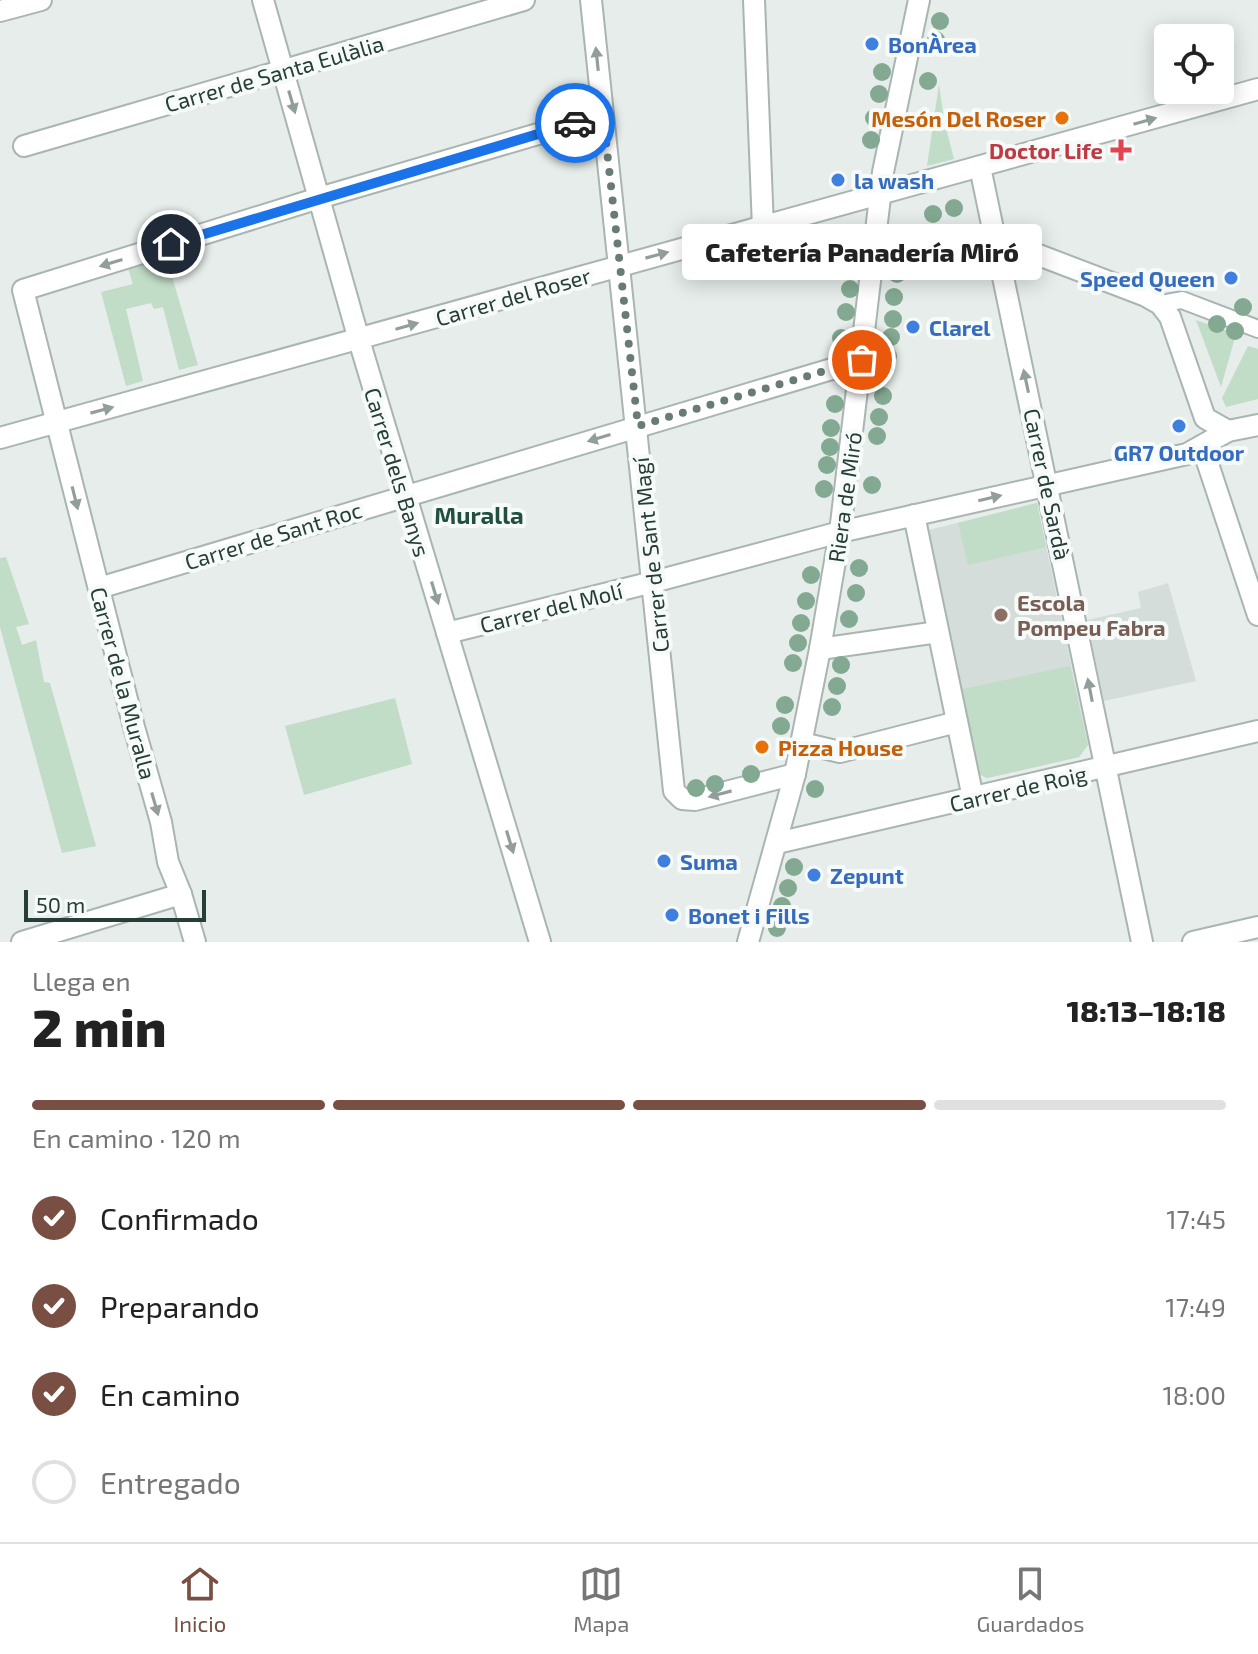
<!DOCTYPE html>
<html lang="es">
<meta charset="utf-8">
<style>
body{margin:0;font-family:"Exo 2",sans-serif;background:#f2f2f2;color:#222;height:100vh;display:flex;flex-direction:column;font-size:30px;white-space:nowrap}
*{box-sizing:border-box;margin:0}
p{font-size:26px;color:#767676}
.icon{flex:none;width:44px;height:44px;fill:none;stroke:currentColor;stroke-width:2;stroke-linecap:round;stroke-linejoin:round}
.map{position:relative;height:942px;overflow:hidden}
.details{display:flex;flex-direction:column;background:#fff;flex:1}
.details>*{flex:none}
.fabs{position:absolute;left:1154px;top:24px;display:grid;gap:16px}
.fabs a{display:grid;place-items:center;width:80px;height:80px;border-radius:8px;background:#fff;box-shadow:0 4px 20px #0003;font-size:40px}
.scale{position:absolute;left:24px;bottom:20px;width:182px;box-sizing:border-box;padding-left:8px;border:4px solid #263e37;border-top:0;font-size:22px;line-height:28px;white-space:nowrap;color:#263e37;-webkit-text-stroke:6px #f6faf8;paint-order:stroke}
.pin{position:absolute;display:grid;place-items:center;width:68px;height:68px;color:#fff;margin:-34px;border:4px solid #fff;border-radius:50%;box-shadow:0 2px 8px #0007}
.courier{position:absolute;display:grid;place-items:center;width:80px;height:80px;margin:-40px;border:6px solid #1a73e8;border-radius:50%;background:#fff;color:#222;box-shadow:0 2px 10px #0007}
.bubble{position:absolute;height:56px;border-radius:8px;background:#fff;box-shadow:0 4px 20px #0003;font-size:26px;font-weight:800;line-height:56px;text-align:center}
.overview em{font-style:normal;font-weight:800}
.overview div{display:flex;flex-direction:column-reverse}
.overview{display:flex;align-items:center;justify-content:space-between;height:136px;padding:0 32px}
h1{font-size:52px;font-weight:800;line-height:60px}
.bar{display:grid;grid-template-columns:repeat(4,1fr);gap:12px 8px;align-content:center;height:96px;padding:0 32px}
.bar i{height:10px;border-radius:6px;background:#e0e0e0}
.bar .active{background:#7a4f43}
.bar p{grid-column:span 4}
ol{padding:0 32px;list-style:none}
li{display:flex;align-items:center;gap:24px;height:88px}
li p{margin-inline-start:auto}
li .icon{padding:8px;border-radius:50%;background:#7a4f43;color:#fff;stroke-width:4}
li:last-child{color:#767676}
li i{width:44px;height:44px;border:4px solid #e0e0e0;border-radius:50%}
.tabs{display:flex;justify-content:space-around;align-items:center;height:112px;border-top:2px solid #e0e0e0;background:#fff;font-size:22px;color:#767676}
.tabs a{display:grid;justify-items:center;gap:4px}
.tabs .active{color:#7a4f43}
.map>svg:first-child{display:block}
</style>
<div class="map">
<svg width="1258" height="942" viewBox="0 0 1258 942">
<rect width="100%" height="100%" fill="#e6edea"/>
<!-- built -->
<g fill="#d4ddd9">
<path d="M1037,503L1088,745L1079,757L987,778L977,773L925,531Z"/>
<path d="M1168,583L1196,681L1104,701L1087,620L1141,608L1138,592Z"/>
</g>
<!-- green -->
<g fill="#c1dcc7">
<path d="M939,84L944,120L954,159L927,166Z"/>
<path d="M166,256L198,365L179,370L163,307L154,309L151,303L126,309L143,381L126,386L101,292L133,284L128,268Z"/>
<path d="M1196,320L1236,334L1221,387Z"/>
<path d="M1248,346L1258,349V399L1226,407L1222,398Z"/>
<path d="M1037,503L1046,547L968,565L958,523Z"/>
<path d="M6,557L29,624L16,627L22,645L36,640L44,682L50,683L96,846L62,853L0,627V558Z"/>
<path d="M1070,666L1088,745L1079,757L987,778L977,773L958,690Z"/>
<path d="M395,698L412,764L304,795L285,726Z"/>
</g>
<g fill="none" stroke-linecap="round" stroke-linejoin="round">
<!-- pedestrian casing -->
<g stroke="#a9b5b1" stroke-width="20">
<path id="pedestrian" d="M1160,304L1182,300L1258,329"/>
</g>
<!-- minor casing -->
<g stroke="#a9b5b1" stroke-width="24">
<g id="minor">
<path d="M263,0L359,340L540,942"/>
<path d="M591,0L674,791L682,799L695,800L795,774"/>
<path d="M754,0L763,228"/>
<path d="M0,11L41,0"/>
<path d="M24,146L524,0"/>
<path d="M980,167L1142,942"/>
<path d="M994,238L1146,296L1160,304L1170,317L1205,418L1228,431"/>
<path d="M0,438L1258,89"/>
<path d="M1202,446L1258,615"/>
<path d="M914,515L973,798"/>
<path d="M99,588L862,360"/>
<path d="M447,633L653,582L840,532L1187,454L1228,431L1258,425"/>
<path d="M820,649L938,632"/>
<path d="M802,743L840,752L957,722"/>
<path d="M777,843L1258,731"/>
<path d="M22,942L181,894"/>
<path d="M195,942L181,894L168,862L161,822L134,727L23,290L319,198L603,115"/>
<path d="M748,942L795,774L820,649L840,532L883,172L919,0"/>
<path d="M1193,942L1258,927"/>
</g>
</g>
<!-- pedestrian -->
<use href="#pedestrian" stroke="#fff" stroke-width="16"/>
<!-- minor -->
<use href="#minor" stroke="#fff" stroke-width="20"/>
</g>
<!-- trees -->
<g fill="#84a992">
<circle cx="940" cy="21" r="9"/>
<circle cx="936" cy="40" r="9"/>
<circle cx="882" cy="72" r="9"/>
<circle cx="928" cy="81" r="9"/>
<circle cx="879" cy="94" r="9"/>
<circle cx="874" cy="118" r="9"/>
<circle cx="871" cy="140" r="9"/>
<circle cx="954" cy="208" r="9"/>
<circle cx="933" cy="214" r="9"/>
<circle cx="852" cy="267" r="9"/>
<circle cx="897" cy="274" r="9"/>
<circle cx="850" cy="289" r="9"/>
<circle cx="894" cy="297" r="9"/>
<circle cx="1243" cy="307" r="9"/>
<circle cx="846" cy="312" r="9"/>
<circle cx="893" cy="319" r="9"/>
<circle cx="1217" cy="324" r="9"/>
<circle cx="1235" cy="331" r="9"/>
<circle cx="891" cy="337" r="9"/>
<circle cx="841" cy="338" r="9"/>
<circle cx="888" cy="356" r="9"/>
<circle cx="883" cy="396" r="9"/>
<circle cx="835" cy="404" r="9"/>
<circle cx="879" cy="417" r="9"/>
<circle cx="831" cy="428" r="9"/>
<circle cx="877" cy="436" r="9"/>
<circle cx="830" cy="447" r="9"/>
<circle cx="827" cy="465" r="9"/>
<circle cx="872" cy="485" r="9"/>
<circle cx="824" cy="489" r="9"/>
<circle cx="859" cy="568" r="9"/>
<circle cx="811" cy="575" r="9"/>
<circle cx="856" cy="593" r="9"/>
<circle cx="806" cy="601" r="9"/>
<circle cx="849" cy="619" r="9"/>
<circle cx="801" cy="623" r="9"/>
<circle cx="798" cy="643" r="9"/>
<circle cx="793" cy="663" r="9"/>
<circle cx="841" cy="665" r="9"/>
<circle cx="837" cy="686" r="9"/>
<circle cx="785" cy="705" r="9"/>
<circle cx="832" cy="707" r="9"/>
<circle cx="781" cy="726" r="9"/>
<circle cx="751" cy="774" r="9"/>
<circle cx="715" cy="784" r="9"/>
<circle cx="696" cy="788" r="9"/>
<circle cx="815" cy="789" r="9"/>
<circle cx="794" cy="867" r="9"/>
<circle cx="788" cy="888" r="9"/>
<circle cx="782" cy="906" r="9"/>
<circle cx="777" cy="928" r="9"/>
</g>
<!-- one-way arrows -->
<defs><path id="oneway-solid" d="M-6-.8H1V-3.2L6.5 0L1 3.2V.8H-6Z" transform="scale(2)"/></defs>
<g fill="#929e9b">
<use href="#oneway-solid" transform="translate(597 59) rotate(-96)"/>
<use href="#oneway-solid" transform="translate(292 102) rotate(74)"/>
<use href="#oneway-solid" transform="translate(1145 121) rotate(-16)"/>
<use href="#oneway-solid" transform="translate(657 255) rotate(-15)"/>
<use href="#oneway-solid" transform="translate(111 263) rotate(163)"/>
<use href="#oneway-solid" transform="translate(407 326) rotate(-16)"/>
<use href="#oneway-solid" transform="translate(1026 381) rotate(-102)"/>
<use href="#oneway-solid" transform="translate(102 410) rotate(-15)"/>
<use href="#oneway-solid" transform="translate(599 438) rotate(163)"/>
<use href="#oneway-solid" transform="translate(75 498) rotate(76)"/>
<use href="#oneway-solid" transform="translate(990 498) rotate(-13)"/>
<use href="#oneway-solid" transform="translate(435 593) rotate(73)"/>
<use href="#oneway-solid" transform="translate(1090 690) rotate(-101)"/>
<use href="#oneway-solid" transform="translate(720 794) rotate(165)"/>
<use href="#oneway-solid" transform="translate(155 804) rotate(74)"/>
<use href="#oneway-solid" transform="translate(510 842) rotate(73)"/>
</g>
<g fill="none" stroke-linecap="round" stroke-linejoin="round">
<!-- done -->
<path stroke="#697b76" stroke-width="8" stroke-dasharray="0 14.4" d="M575,123L603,115L638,426L862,360"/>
<!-- route -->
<path stroke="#1a73e8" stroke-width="10" d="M171,244L575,123"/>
</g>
<!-- markers -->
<g fill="#3f7fe0" stroke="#f6faf8" stroke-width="3">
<circle cx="872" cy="44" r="8"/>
<circle cx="838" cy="180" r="8"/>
<circle cx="1231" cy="278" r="8"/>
<circle cx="913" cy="327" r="8"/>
<circle cx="1179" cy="426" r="8"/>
<circle cx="664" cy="861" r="8"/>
<circle cx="814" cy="875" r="8"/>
<circle cx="672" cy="915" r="8"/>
</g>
<g fill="#e8710a" stroke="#f6faf8" stroke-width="3">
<circle cx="1062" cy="118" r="8"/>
<circle cx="762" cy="747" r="8"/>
</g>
<path fill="#e0444e" stroke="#f6faf8" stroke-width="3" d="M1117 138h8v8h8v8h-8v8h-8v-8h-8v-8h8z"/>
<circle fill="#8d6e63" stroke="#f6faf8" stroke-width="3" cx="1001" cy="615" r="8"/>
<g text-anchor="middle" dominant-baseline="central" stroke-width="8" stroke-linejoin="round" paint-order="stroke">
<!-- shop labels -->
<g font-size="22" font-weight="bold" fill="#366cbe" stroke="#f6faf8" text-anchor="start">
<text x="888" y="44">BonÀrea</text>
<text x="854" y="180">la wash</text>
<text x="1215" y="278" text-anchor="end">Speed Queen</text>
<text x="929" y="327">Clarel</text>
<text x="1179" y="452" text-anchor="middle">GR7 Outdoor</text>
<text x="680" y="861">Suma</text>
<text x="830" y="875">Zepunt</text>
<text x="688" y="915">Bonet i Fills</text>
</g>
<!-- street labels -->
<g font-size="22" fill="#263e37" stroke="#f6faf8">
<text transform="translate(274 73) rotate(-16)">Carrer de Santa Eulàlia</text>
<text transform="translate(513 296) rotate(-16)">Carrer del Roser</text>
<text transform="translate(398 472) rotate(73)">Carrer dels Banys</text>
<text transform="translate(1048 484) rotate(78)">Carrer de Sardà</text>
<text transform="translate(844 497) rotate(-82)">Riera de Miró</text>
<text transform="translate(273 535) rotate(-17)">Carrer de Sant Roc</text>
<text transform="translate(650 555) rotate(-96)">Carrer de Sant Magí</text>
<text transform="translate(551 607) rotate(-14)">Carrer del Molí</text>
<text transform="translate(124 683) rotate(75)">Carrer de la Muralla</text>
<text transform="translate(1018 788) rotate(-13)">Carrer de Roig</text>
</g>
<!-- food labels -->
<g font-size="22" font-weight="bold" fill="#c56008" stroke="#f6faf8" text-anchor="end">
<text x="1046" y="118">Mesón Del Roser</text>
<text x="778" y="747" text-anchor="start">Pizza House</text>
</g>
<!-- health labels -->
<g font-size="22" font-weight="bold" fill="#be3a42" stroke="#f6faf8" text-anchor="end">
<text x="1103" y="150">Doctor Life</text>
</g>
<!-- education labels -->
<g font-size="22" font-weight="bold" fill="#785e54" stroke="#f6faf8" text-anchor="start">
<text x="1017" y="602">Escola<tspan x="1017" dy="25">Pompeu Fabra</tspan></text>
</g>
<!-- neighbourhood labels -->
<g font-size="24" font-weight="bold" fill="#234f43" stroke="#f6faf8">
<text x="479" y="514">Muralla</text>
</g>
</g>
</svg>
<div class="fabs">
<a><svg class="icon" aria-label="locate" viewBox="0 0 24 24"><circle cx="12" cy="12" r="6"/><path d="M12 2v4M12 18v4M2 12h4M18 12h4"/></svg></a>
</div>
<div class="scale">50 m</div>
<div class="pin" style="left:862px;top:360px;background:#ea580c"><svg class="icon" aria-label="bag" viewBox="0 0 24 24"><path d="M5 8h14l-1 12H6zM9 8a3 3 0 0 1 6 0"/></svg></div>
<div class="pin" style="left:171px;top:244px;background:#1f2937"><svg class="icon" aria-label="home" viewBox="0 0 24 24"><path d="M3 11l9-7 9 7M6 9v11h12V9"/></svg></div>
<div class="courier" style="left:575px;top:123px"><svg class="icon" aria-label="car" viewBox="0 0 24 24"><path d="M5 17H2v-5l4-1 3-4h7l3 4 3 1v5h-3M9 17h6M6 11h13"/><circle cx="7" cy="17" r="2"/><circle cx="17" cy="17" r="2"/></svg></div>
<div class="bubble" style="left:682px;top:224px;width:360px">Cafetería Panadería Miró</div>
</div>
<section class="details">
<div class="overview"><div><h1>2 min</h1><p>Llega en</p></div><em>18:13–18:18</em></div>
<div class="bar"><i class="active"></i><i class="active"></i><i class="active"></i><i></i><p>En camino · 120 m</p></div>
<ol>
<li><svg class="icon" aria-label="check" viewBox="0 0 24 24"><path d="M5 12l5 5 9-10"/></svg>Confirmado<p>17:45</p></li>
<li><svg class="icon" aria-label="check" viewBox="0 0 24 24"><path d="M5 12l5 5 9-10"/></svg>Preparando<p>17:49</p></li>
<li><svg class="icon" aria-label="check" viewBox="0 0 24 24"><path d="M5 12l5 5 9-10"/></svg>En camino<p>18:00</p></li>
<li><i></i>Entregado</li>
</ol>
</section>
<nav class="tabs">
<a class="active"><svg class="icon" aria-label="home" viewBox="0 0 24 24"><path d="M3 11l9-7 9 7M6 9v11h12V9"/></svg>Inicio</a>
<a><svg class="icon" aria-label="map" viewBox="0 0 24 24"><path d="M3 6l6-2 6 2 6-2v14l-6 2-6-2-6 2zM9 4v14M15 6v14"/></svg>Mapa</a>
<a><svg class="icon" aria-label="saved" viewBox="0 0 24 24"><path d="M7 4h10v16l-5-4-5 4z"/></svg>Guardados</a>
</nav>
